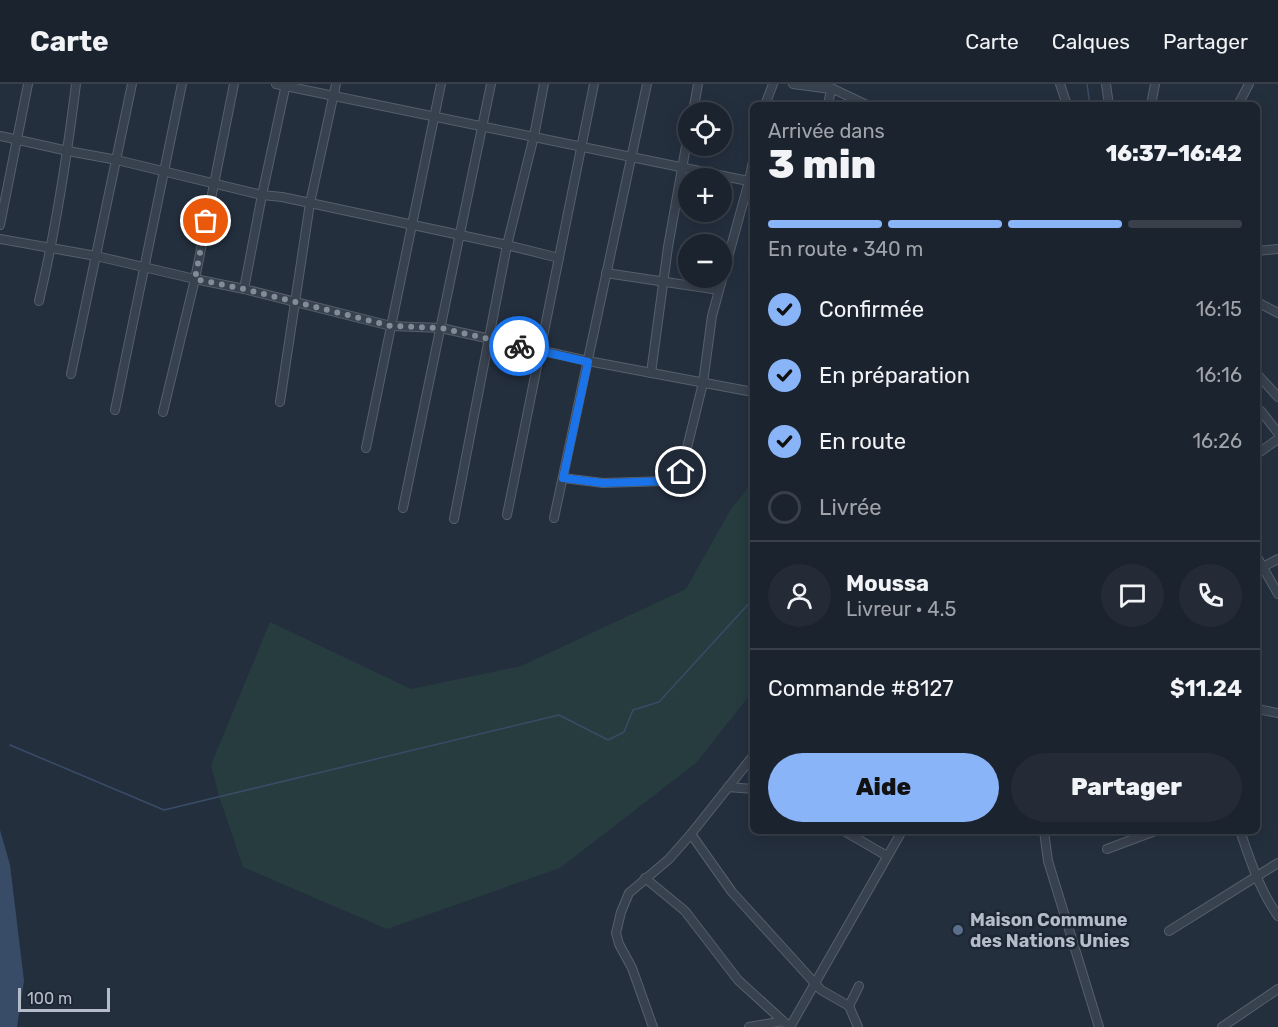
<!DOCTYPE html>
<html lang="fr">
<meta charset="utf-8">
<style>
body{margin:0;font-family:Rubik,sans-serif;background:#242b36;color:#f1f3f6;height:100vh;display:flex;flex-direction:column;font-size:22px;white-space:nowrap}
*{box-sizing:border-box;margin:0}
p{font-size:20px;color:#a0a4aa}
.icon{flex:none;width:33px;height:33px;fill:none;stroke:currentColor;stroke-width:2;stroke-linecap:round;stroke-linejoin:round}
.map{position:relative;flex:1;overflow:hidden}
.side{position:absolute;left:750px;top:18px;width:510px;height:732px;display:flex;flex-direction:column;background:#1b232e;border-radius:9px;box-shadow:0 3px 15px #0003,0 0 0 2px #39404a}
.side>*{flex:none}
.controls{position:absolute;left:678px;top:18px;display:grid;gap:12px}
.controls a{display:grid;place-items:center;width:54px;height:54px;border-radius:50%;background:#1b232e;box-shadow:0 3px 15px #0003,0 0 0 2px #39404a;font-size:30px}
.scale{position:absolute;left:18px;bottom:15px;width:92px;box-sizing:border-box;padding-left:6px;border:3px solid #b4bcc9;border-top:0;font-size:16px;line-height:21px;white-space:nowrap;color:#b4bcc9;-webkit-text-stroke:4px #1d2633;paint-order:stroke}
.pin{position:absolute;display:grid;place-items:center;width:51px;height:51px;color:#fff;margin:-26px;border:3px solid #fff;border-radius:50%;box-shadow:0 2px 6px #0007}
.courier{position:absolute;display:grid;place-items:center;width:60px;height:60px;margin:-30px;border:4px solid #1a73e8;border-radius:50%;background:#fff;color:#222;box-shadow:0 2px 8px #0007}
.overview em{font-style:normal;font-weight:800}
.overview div{display:flex;flex-direction:column-reverse}
.overview{display:flex;align-items:center;justify-content:space-between;height:102px;padding:0 18px}
h1{font-size:39px;font-weight:800;line-height:45px}
.bar{display:grid;grid-template-columns:repeat(4,1fr);gap:9px 6px;align-content:center;height:72px;padding:0 18px}
.bar i{height:8px;border-radius:4px;background:#39404a}
.bar .on{background:#8ab4f8}
.bar p{grid-column:span 4}
.line{display:flex;align-items:center;gap:15px;padding:0 18px;border-top:2px solid #39404a}
.line div{flex:1}
.round{display:grid;place-items:center;flex:none;width:63px;height:63px;border-radius:32px;background:#242b36}
ol{padding:0 18px;list-style:none}
li{display:flex;align-items:center;gap:18px;height:66px}
li p{margin-inline-start:auto}
li .icon{padding:6px;border-radius:50%;background:#8ab4f8;color:#111;stroke-width:4}
li:last-child{color:#a0a4aa}
li i{width:33px;height:33px;border:3px solid #39404a;border-radius:50%}
.primary-button{display:flex;gap:12px;margin-top:auto;padding:12px 18px}
.primary-button a{flex:1;height:69px;border-radius:36px;background:#8ab4f8;color:#111;font-size:24px;font-weight:800;line-height:69px;text-align:center}
.primary-button a+a{background:#242b36;color:#f1f3f6}
header{display:flex;align-items:center;gap:36px;box-sizing:border-box;height:84px;padding:0 30px;background:#1b232e;border-bottom:2px solid #39404a}
header strong{font-size:28px}
nav{display:flex;gap:33px;margin-inline-start:auto;font-size:21px}
.map>svg:first-child{display:block}
</style>
<header>
<strong>Carte</strong>
<nav><a>Carte</a><a>Calques</a><a>Partager</a></nav>
</header>
<div class="map">
<svg width="1278" height="943" viewBox="0 0 1278 943">
<rect width="100%" height="100%" fill="#242f3e"/>
<!-- green -->
<path fill="#263c3f" d="M753,398V607L696,679L560,784L387,845L243,783L219,712L211,681L270,538L411,605L521,582L686,505L731,425Z"/>
<!-- water -->
<path fill="#394c67" d="M0,746L10,781L24,897L17,943H0Z"/>
<g fill="none" stroke-linecap="round" stroke-linejoin="round">
<!-- stream -->
<g stroke="#394c67" stroke-width="1.5">
<path d="M1087,0L1090,21"/>
<path d="M10,661L164,726L559,631L608,656L624,648L633,626L659,618L753,515"/>
</g>
<!-- minor casing -->
<g stroke="#565f6c" stroke-width="10">
<g id="minor">
<path d="M276,0L753,98"/>
<path d="M286,0L262,111L244,205L391,242L441,244L588,277L753,308"/>
<path d="M793,0L831,5L828,21"/>
<path d="M1060,0L1067,21"/>
<path d="M1106,0L1109,21"/>
<path d="M827,2L867,21"/>
<path d="M765,21L773,0"/>
<path d="M1151,21L1155,0"/>
<path d="M1238,21L1249,0"/>
<path d="M693,28L698,0"/>
<path d="M0,52L68,67L117,76L262,111L282,113L507,161L559,174"/>
<path d="M0,141L28,0"/>
<path d="M0,155L96,172L195,195L244,205"/>
<path d="M1257,167L1278,165"/>
<path d="M606,189L719,206"/>
<path d="M39,217C56,145 67,73 76,0"/>
<path d="M1257,218L1278,229"/>
<path d="M651,289L668,163L688,51"/>
<path d="M71,290L132,0"/>
<path d="M1257,290L1278,313"/>
<path d="M280,318L310,119L336,0"/>
<path d="M115,326L182,0"/>
<path d="M1257,326L1261,327L1278,349"/>
<path d="M163,328L195,195L234,0"/>
<path d="M366,364L441,0"/>
<path d="M1257,370L1278,355"/>
<path d="M563,394L603,399L667,397L681,388L703,299L712,232L749,97L753,77"/>
<path d="M403,424L491,0"/>
<path d="M507,431L594,0"/>
<path d="M554,434L647,0"/>
<path d="M454,435L507,161L534,52L544,0"/>
<path d="M1257,473L1278,510"/>
<path d="M1257,486L1278,475"/>
<path d="M1257,625L1278,629"/>
<path d="M728,703L753,705"/>
<path d="M844,747L887,772"/>
<path d="M1044,747L1048,777L1099,943"/>
<path d="M1240,747C1251,778 1259,805 1278,832"/>
<path d="M691,750L732,808L821,906L849,922L858,943"/>
<path d="M1107,765L1155,747"/>
<path d="M645,794L685,827L738,896L783,937L790,943"/>
<path d="M1169,847L1278,779"/>
<path d="M849,922L859,902"/>
<path d="M653,943L632,884L619,860L616,849L621,828L629,809L669,775L691,750L753,672"/>
<path d="M749,943L783,937"/>
<path d="M790,943L902,747"/>
<path d="M1222,943L1278,905"/>
</g>
</g>
<!-- minor -->
<use href="#minor" stroke="#38414e" stroke-width="8"/>
</g>
<g fill="none" stroke-linecap="round" stroke-linejoin="round">
<!-- done -->
<path stroke="#828b98" stroke-width="6" stroke-dasharray="0 10.8" d="M206,137L195,195L244,205L391,242L441,244L519,262"/>
<!-- route -->
<path stroke="#1a73e8" stroke-width="8" d="M519,262L588,278L563,394L603,399L667,397L681,388"/>
</g>
<!-- markers -->
<circle fill="#5c6f8a" stroke="#1d2633" stroke-width="2" cx="958" cy="846" r="6"/>
<g text-anchor="middle" dominant-baseline="central" stroke-width="5" stroke-linejoin="round" paint-order="stroke">
<!-- poi labels -->
<g font-size="18" font-weight="bold" fill="#b4bcc9" stroke="#1d2633" text-anchor="start">
<text x="970" y="836">Maison Commune<tspan x="970" dy="21">des Nations Unies</tspan></text>
</g>
</g>
</svg>
<div class="controls">
<a><svg class="icon" aria-label="locate" viewBox="0 0 24 24"><circle cx="12" cy="12" r="6"/><path d="M12 2v4M12 18v4M2 12h4M18 12h4"/></svg></a>
<a>+</a>
<a>−</a>
</div>
<div class="scale">100 m</div>
<div class="pin" style="left:206px;top:137px;background:#ea580c"><svg class="icon" aria-label="bag" viewBox="0 0 24 24"><path d="M5 8h14l-1 12H6zM9 8a3 3 0 0 1 6 0"/></svg></div>
<div class="pin" style="left:681px;top:388px;background:#1f2937"><svg class="icon" aria-label="home" viewBox="0 0 24 24"><path d="M3 11l9-7 9 7M6 9v11h12V9"/></svg></div>
<div class="courier" style="left:519px;top:262px"><svg class="icon" aria-label="bike" viewBox="0 0 24 24"><circle cx="6" cy="16" r="4"/><circle cx="18" cy="16" r="4"/><path d="M6 16l4-8h5l3 8M10 8l3 8H6M13 5h3"/></svg></div>
<section class="side">
<div class="overview"><div><h1>3 min</h1><p>Arrivée dans</p></div><em>16:37–16:42</em></div>
<div class="bar"><i class="on"></i><i class="on"></i><i class="on"></i><i></i><p>En route · 340 m</p></div>
<ol>
<li><svg class="icon" aria-label="check" viewBox="0 0 24 24"><path d="M5 12l5 5 9-10"/></svg>Confirmée<p>16:15</p></li>
<li><svg class="icon" aria-label="check" viewBox="0 0 24 24"><path d="M5 12l5 5 9-10"/></svg>En préparation<p>16:16</p></li>
<li><svg class="icon" aria-label="check" viewBox="0 0 24 24"><path d="M5 12l5 5 9-10"/></svg>En route<p>16:26</p></li>
<li><i></i>Livrée</li>
</ol>
<div class="line" style="height:108px"><a class="round"><svg class="icon" aria-label="person" viewBox="0 0 24 24"><circle cx="12" cy="8" r="4"/><path d="M4 21q1-7 8-7t8 7"/></svg></a><div><b>Moussa</b><p>Livreur · 4.5</p></div><a class="round"><svg class="icon" aria-label="chat" viewBox="0 0 24 24"><path d="M4 5h16v11H9l-5 4z"/></svg></a><a class="round"><svg class="icon" aria-label="phone" viewBox="0 0 24 24"><path d="M5 4h4l2 5-3 2q2 4 5 5l2-3 5 2v4C11 20 4 13 5 4z"/></svg></a></div>
<div class="line" style="height:78px"><div>Commande #8127</div><b>$11.24</b></div>
<div class="primary-button"><a>Aide</a><a>Partager</a></div>
</section>
</div>
